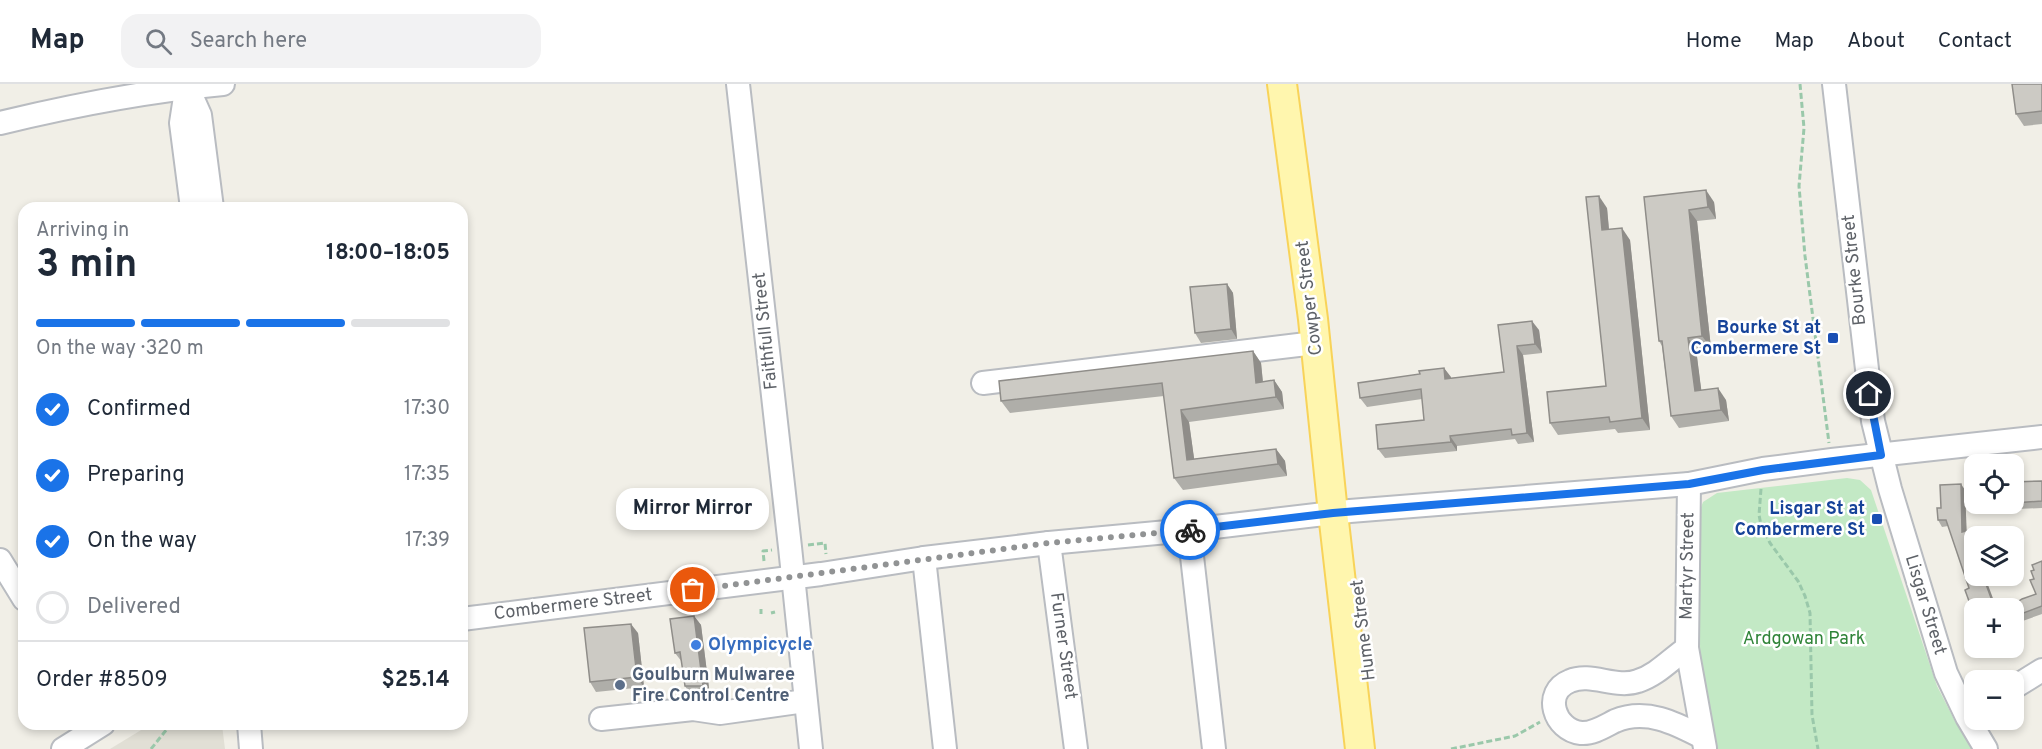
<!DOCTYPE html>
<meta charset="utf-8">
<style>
body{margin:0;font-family:Overpass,sans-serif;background:#f2f2f3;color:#1f2937;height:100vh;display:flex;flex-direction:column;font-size:22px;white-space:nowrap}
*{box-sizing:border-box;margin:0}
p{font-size:20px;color:#747a83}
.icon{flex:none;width:33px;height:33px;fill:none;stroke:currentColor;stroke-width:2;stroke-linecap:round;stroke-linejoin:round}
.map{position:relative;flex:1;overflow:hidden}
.side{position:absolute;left:18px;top:118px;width:450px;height:528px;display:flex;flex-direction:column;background:#fff;border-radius:18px;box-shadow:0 3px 9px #0003}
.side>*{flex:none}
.tools{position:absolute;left:1964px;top:370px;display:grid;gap:12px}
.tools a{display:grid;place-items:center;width:60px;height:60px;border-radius:12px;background:#fff;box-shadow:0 3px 9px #0003;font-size:30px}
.pin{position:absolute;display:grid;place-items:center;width:51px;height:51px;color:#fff;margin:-26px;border:3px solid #fff;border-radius:50%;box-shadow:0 2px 6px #0007}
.courier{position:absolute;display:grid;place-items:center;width:60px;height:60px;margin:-30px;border:4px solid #1a73e8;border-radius:50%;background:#fff;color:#222;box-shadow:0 2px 8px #0007}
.bubble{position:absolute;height:42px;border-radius:18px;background:#fff;box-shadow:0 3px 9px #0003;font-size:20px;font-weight:700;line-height:42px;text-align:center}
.overview em{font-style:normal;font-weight:700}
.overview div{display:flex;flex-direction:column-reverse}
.overview{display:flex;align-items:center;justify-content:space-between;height:102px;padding:0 18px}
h1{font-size:39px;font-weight:700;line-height:45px}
.bar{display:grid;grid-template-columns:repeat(4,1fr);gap:9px 6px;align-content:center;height:72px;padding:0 18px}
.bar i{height:8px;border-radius:4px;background:#e0e1e3}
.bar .on{background:#1a73e8}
.bar p{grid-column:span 4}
.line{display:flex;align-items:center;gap:15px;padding:0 18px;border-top:2px solid #e0e1e3}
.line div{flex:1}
ol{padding:0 18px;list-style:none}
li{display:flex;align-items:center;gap:18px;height:66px}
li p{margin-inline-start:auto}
li .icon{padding:6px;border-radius:50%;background:#1a73e8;color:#fff;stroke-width:4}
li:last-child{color:#747a83}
li i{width:33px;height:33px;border:3px solid #e0e1e3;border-radius:50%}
header{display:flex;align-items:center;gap:36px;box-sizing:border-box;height:84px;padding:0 30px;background:#fff;border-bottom:2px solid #e0e1e3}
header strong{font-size:28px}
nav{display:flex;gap:33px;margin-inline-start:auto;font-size:21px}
.search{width:420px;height:54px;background:#f2f2f3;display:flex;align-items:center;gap:15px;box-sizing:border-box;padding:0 21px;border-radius:18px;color:#747a83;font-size:22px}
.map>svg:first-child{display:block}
</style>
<header>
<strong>Map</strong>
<div class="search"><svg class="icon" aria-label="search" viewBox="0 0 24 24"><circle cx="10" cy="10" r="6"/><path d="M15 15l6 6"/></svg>Search here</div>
<nav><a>Home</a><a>Map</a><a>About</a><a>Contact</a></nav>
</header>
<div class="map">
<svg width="2042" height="665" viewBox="0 0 2042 665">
<rect width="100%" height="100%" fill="#f1efe7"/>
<!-- education -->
<path fill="#e1dfd5" d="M151,640L222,641L225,665H110Z"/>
<!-- green -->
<path fill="#c3e9c5" d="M1847,394L1860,396L1871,406L1937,602L1955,637L1973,665H1714L1694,564L1699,429L1703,418L1717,409Z"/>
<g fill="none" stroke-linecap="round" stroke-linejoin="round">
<!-- minor casing -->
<g stroke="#b9bcc1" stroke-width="26">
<g id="minor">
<path d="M187,0L181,39L192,124"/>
<path d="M738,0L790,463L811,665"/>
<path d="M1834,0L1873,337L1890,405L1946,589L1967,633L1986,665"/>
<path d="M188,4L200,31L212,124"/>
<path d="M0,39C74,21 147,7 223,0"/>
<path d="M983,299L1315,259"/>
<path d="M1689,400L1687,564L1705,664"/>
<path d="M1189,446L1214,665"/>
<path d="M1049,459L1076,665"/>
<path d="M924,474L945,665"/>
<path d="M0,476L24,515"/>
<path d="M462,535L821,490L924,474L1049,459L1189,446L1350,427L1689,400L1763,385L1832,376L2042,353"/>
<path d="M1687,564C1671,575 1657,591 1638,597C1616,605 1591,588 1570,597C1542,608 1554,646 1581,649C1593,650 1605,642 1615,637C1646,624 1675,639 1702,653"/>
<path d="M2013,604L2042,586"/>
<path d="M601,635L693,625L720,629L805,617"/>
<path d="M249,640L251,665"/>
<path d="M63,665L103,640"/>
</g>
</g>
<!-- major casing -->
<g stroke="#f8d359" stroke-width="32">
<path id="major" d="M1282,0L1313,235L1333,429L1360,665"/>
</g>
<!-- path -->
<g stroke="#9ac8aa" stroke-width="3" stroke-dasharray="6 3" stroke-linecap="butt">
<path d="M1800,0L1804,44L1799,102L1805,172L1829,359"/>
<path d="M1761,405L1759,431L1761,441L1770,459L1798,497L1805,512L1810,529L1812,631L1818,665"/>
<path d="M808,461L825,459L826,470"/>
<path d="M764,477L763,467L772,466"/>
<path d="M761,525V530"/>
<path d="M771,529L775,528"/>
<path d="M151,665L171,640"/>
<path d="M1451,665L1515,652L1540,638"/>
</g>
<!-- minor -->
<use href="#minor" stroke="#fff" stroke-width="22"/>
<!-- major -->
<use href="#major" stroke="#fff6ae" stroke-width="28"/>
</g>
<!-- wall -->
<g fill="#afaea9">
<path d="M2042,0V40L2024,42L2016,30Z"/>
<path d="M1644,113L1714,118L1716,135L1697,137L1711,264L1696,265L1701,306L1726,316L1729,337L1679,344L1671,332L1662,262L1659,257Z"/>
<path d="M1607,124L1609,145L1630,156L1650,346L1618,349L1615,345L1558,351L1550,339L1606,302Z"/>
<path d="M1227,200L1233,209L1237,255L1201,259L1195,249Z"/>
<path d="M1498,241L1539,246L1542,269L1523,271L1534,358L1518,360L1515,355L1457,362V367L1385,374L1378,365L1424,336L1422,315L1367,323L1360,314L1420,290L1444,284L1451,294L1504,288Z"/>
<path d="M1253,267L1261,279L1263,298L1274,296L1282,308L1284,325L1189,338L1194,375L1276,365L1285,377L1287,392L1183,406L1174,394L1164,312L1010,329L1001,317Z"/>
<path d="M2042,397V424L2016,425L2012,420L2013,398Z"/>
<path d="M1965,406L1966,447L1970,446L1975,453L1974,492H1987L1985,493L1973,528L1969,504L1948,442L1942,443L1938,436L1941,424Z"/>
<path d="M2042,477V530L2017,539L2018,542L2013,545V525L2036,510L2034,486Z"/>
<path d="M694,532L701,541L710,612H691L685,602L682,578L675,569Z"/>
<path d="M638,549L644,603L596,608L590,598Z"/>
</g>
<!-- shaded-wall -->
<g fill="#8f8d89">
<path d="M1706,106L1714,118L1716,135L1708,123Z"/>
<path d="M1599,112L1607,124L1610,158L1602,146Z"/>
<path d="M1689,126L1697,137L1711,264L1702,252Z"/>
<path d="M1622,144L1630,156L1650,346L1642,334Z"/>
<path d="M1227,200L1233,209L1237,255L1231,245Z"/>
<path d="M1532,237L1539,246L1542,269L1535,260Z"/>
<path d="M1688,254L1696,265L1703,319L1695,307Z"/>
<path d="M1517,262L1523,271L1534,358L1527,349Z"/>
<path d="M1253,267L1261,279L1264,311L1256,299Z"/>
<path d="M1444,284L1451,293L1452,304L1445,295Z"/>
<path d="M1274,296L1282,308L1284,325L1276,313Z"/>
<path d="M1718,304L1726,316L1729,337L1721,326Z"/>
<path d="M1181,326L1189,338L1196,388L1187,376Z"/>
<path d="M1450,352L1457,362V367L1451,358Z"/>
<path d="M1276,365L1285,377L1287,392L1278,380Z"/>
<path d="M1961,400L1965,406L1967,454L1962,448Z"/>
<path d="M1983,492L1985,493L1997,525H1995Z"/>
<path d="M694,532L701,541L710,612L703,602Z"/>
<path d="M631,540L638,549L644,603L637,593Z"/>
</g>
<!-- building -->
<g fill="#cccac4" stroke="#8f8d89" stroke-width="1.5">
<path d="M2012,0H2042V27L2016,30Z"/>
<path d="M1706,106L1708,123L1689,126L1702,252L1688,254L1695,307L1718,304L1721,326L1671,332L1662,257H1659L1644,113Z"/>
<path d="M1599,112L1602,146L1622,144L1642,334L1610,338L1609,333L1550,339L1547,308L1606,302L1586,113Z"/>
<path d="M1227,200L1231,245L1195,249L1190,203Z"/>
<path d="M1532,237L1535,260L1517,262L1527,349L1512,351L1511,345L1450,352L1451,358L1378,365L1376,341L1424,336L1421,305L1360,314L1358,299L1420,290L1419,287L1444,284L1445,295L1504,288L1498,241Z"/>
<path d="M1253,267L1256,299L1274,296L1276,313L1181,326L1187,376L1276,365L1278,380L1174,394L1162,299L1001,317L999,297Z"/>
<path d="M2042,397V417L2013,419V398Z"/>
<path d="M1961,400L1962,448L1970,446L1974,458V492H1983L1995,525H1974V535L1971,530L1973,528L1965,506L1969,504L1946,436H1938L1937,424H1941L1940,401Z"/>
<path d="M2042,477V522L2013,533V525H2007L2022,515L2036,510L2030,496L2034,495L2031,487L2034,486L2032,481Z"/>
<path d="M694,532L703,602H685L680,568L675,569L670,535Z"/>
<path d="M631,540L637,593L590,598L584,544Z"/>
</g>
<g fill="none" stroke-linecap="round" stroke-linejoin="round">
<!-- done -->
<path stroke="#919394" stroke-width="6" stroke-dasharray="0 10.8" d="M693,506L1049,459L1190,446"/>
<!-- route -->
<path stroke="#1a73e8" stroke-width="8" d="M1190,446L1333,429L1689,400L1763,386L1881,371L1869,310"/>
</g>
<!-- markers -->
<g fill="#1a4fb4" stroke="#fff" stroke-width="2">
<rect x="1827" y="248" width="12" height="12" rx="3"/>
<rect x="1871" y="429" width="12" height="12" rx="3"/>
</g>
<circle fill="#3f7fe0" stroke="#fff" stroke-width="2" cx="696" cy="561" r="6"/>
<circle fill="#5c6f8a" stroke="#fff" stroke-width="2" cx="620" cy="601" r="6"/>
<g text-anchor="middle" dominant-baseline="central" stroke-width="5" stroke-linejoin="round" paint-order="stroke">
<!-- street labels -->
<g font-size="18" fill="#5e6268" stroke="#fff">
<text transform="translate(1855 186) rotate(-96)">Bourke Street</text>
<text transform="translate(1310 214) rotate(-97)">Cowper Street</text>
<text transform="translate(766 247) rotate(-96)">Faithfull Street</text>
<text transform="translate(1688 482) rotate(-89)">Martyr Street</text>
<text transform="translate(573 521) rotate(-7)">Combermere Street</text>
<text transform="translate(1925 521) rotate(73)">Lisgar Street</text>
<text transform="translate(1364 546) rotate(-97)">Hume Street</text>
<text transform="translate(1063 562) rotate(82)">Furner Street</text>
</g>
<!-- transit labels -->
<g font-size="18" font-weight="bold" fill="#164399" stroke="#fff" text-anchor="end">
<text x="1821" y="244">Bourke St at<tspan x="1821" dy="21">Combermere St</tspan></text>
<text x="1865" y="425">Lisgar St at<tspan x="1865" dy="21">Combermere St</tspan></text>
</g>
<!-- park labels -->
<g font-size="18" fill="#308439" stroke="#fff">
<text x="1804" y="555">Ardgowan Park</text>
</g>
<!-- shop labels -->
<g font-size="18" font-weight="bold" fill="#366cbe" stroke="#fff" text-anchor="start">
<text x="708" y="561">Olympicycle</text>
</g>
<!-- service labels -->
<g font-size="18" font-weight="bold" fill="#4e5e75" stroke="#fff" text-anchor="start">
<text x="632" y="591">Goulburn Mulwaree<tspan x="632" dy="21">Fire Control Centre</tspan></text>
</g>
</g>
</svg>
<div class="tools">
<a><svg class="icon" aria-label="locate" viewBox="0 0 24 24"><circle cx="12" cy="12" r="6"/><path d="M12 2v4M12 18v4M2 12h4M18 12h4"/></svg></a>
<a><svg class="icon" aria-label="layers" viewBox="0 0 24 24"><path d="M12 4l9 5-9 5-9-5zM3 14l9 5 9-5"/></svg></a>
<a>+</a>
<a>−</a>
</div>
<div class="pin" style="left:693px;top:506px;background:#ea580c"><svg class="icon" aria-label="bag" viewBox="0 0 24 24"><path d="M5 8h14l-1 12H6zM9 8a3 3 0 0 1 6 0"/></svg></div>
<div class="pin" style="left:1869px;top:310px;background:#1f2937"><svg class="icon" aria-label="home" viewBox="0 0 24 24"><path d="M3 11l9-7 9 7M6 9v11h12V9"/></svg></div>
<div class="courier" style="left:1190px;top:446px"><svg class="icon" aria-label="bike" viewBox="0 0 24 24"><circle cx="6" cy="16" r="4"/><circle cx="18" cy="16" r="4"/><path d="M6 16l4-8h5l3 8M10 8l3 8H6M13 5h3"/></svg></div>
<div class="bubble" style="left:616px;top:404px;width:153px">Mirror Mirror</div>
<section class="side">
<div class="overview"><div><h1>3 min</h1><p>Arriving in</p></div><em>18:00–18:05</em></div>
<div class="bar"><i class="on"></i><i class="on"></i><i class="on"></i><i></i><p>On the way · 320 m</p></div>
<ol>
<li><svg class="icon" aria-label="check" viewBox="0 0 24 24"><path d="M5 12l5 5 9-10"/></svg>Confirmed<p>17:30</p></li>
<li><svg class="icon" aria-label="check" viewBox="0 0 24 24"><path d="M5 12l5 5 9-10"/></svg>Preparing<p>17:35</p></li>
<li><svg class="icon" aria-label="check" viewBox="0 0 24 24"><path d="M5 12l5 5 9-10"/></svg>On the way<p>17:39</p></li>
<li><i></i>Delivered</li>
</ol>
<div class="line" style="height:78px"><div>Order #8509</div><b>$25.14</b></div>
</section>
</div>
